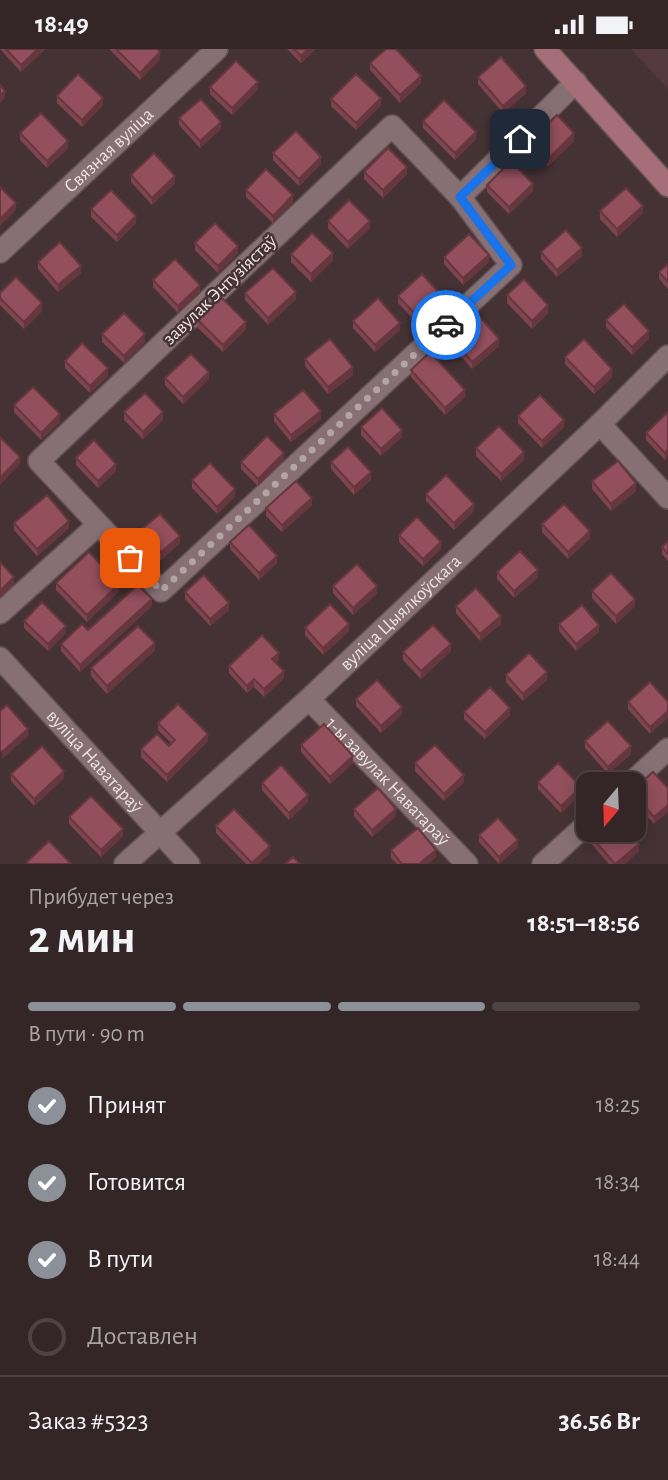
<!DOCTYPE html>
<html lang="ru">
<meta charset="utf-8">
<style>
body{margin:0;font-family:"Alegreya Sans",sans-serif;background:#3c2e2f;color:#f1f3f6;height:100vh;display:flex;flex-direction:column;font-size:26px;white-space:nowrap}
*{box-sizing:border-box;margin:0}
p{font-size:23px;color:#a9a5a7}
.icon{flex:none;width:38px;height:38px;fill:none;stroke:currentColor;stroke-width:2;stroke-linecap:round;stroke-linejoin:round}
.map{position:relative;height:815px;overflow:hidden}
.drawer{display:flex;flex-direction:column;background:#342627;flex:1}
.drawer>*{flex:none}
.needle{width:46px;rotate:199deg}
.tools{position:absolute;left:576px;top:723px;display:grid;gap:14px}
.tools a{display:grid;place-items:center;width:70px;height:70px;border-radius:14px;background:#342627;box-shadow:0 4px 18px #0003,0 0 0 2px #4e4344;font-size:35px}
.pin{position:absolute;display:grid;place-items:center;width:60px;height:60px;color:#fff;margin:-30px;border-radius:14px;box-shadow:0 4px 10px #0006}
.courier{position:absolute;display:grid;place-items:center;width:70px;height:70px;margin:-35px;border:5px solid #1a73e8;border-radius:50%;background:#fff;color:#222;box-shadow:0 2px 9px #0007}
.overview em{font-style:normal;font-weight:600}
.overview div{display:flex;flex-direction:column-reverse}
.overview{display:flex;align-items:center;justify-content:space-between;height:119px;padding:0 28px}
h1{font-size:46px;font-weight:600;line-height:52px}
.bar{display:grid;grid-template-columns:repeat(4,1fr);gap:10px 7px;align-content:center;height:84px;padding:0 28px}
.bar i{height:9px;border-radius:5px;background:#4e4344}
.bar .active{background:#8c9099}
.bar p{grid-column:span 4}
.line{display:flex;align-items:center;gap:18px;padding:0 28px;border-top:2px solid #4e4344}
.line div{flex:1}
ol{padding:0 28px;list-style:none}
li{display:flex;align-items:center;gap:21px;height:77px}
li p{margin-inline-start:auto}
li .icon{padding:7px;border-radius:50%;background:#8c9099;color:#fff;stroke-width:4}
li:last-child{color:#a9a5a7}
li i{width:38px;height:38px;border:4px solid #4e4344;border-radius:50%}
.status{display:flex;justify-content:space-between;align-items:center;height:49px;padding:0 35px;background:#342627;direction:ltr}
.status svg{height:19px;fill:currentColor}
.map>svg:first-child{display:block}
</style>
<div class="status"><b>18:49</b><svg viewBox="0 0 49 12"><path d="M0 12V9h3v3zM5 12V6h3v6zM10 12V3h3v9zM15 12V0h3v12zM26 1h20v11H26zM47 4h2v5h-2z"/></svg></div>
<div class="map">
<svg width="668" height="815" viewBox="0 0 668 815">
<rect width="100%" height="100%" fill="#453234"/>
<!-- built -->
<path fill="#54393e" d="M631,0H668V40Z"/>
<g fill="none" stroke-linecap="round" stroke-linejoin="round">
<!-- minor casing -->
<g stroke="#625154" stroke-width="24">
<g id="minor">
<path d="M392,77L460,148L511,216L161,542L39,412Z"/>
<path d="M460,148L576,33"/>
<path id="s1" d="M0,203L217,0"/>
<path d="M600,375L668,449"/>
<path d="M0,564L98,476"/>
<path id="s2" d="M0,609L189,815"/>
<path id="s3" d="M309,650L467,815"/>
<path d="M630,735L668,700"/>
<path d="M543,815L588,774"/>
</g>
</g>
<!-- tertiary casing -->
<g stroke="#625154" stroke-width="24">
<g id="tertiary">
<path id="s4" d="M125,815L309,650L600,375L668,307"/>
</g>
</g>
<!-- secondary casing -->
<g stroke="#625154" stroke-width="24">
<path id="secondary" d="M545,0L668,137"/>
</g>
<!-- minor -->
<use href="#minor" stroke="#867073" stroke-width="21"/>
<!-- tertiary -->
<use href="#tertiary" stroke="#867073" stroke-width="21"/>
<!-- secondary -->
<use href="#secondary" stroke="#a56e79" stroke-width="21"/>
</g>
<!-- wall -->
<g fill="#7e444f">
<path d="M0,0H45L21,23Z"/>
<path d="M109,0H157L160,10L140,31Z"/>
<path d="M287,0H315L301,14Z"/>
<path d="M370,14L421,34L400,54L370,21Z"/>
<path d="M478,28L526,44L503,64L478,35Z"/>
<path d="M210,38L258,40L232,66L210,45Z"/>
<path d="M57,47L103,56L82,78L57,54Z"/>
<path d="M331,50L381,56L356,81L331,57Z"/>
<path d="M179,69L221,80L200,99L179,76Z"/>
<path d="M423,72L476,90L455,111L423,79Z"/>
<path d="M20,84L68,99L47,119L20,91Z"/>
<path d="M530,92H574L548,117L530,99Z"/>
<path d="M273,104L321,115L299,137L273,111Z"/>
<path d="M364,123L407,125L383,149L364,130Z"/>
<path d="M131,126L175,134L152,156L131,133Z"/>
<path d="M487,136L533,142L509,165L487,143Z"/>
<path d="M246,141L293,153L273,174L246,148Z"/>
<path d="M91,160L136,174L117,193L91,168Z"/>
<path d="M600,162L643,164L617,188L600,170Z"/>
<path d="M328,172L370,179L348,200L328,179Z"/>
<path d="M195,194L238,204L218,224L195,201Z"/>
<path d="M541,203L582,207L557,228L541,210Z"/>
<path d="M291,205L333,211L311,233L291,213Z"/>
<path d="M444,208L489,213L463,236L444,215Z"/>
<path d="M38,213L81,224L58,243L38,220Z"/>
<path d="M668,215V240L659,230V223Z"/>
<path d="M153,231L200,244L178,264L153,238Z"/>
<path d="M0,244L42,262L24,280L0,256Z"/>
<path d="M245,244L296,250L268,276L245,251Z"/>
<path d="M507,246L548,264L532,280L507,254Z"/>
<path d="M398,247L442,254L418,275L398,254Z"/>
<path d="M197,270L246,280L223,303L197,278Z"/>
<path d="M606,271L649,289L632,306L606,278Z"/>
<path d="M353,272L400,281L375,303L353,279Z"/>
<path d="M102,285L145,293L124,314L102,293Z"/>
<path d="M453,290L499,297L472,320L453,298Z"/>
<path d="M565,308L612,328L594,345L565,315Z"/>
<path d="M305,310L353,326L328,345L305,317Z"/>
<path d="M65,312L108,327L90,344L65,319Z"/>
<path d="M411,321L465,348L445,366L411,328Z"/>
<path d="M165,329L209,330L183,355L165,336Z"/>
<path d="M14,356L60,373L41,391L14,363Z"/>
<path d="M124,363L163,371L143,390L124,371Z"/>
<path d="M668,363L665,411L646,391V384Z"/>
<path d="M274,365L321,370L291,393L274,372Z"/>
<path d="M518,367L564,378L542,399L518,374Z"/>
<path d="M361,378L402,388L381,407L361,386Z"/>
<path d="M476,399L524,411L501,432L476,407Z"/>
<path d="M76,409L116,422L98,439L76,416Z"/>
<path d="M284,411L258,437L241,420V413Z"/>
<path d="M331,413L371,431L354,446L331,420Z"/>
<path d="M192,431L235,447L217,465L192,439Z"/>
<path d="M592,432L636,442L611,462L592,440Z"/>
<path d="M426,445L474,462L454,481L426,452Z"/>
<path d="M312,456L282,483L266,467V459Z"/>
<path d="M14,474L69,479L37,507L14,481Z"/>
<path d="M542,475L590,489L568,510L542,483Z"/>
<path d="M141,481L180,494L161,511L141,488Z"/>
<path d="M399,486L441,500L423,517L399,493Z"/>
<path d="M668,492V512L662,505V498Z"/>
<path d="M230,493L277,514L259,531L230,500Z"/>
<path d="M497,523L538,528L514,549L497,530Z"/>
<path d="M56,534L119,542L87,573L56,541Z"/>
<path d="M333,537L377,544L353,566L333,544Z"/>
<path d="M592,542L635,557L616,575L592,549Z"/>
<path d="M185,543L229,561L210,577L185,550Z"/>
<path d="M152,557L80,623L61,602V595L88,581Z"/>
<path d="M456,557L501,575L480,592L456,564Z"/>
<path d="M24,572L66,584L48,602L24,579Z"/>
<path d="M559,575L599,583L576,602L559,582Z"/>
<path d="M305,579L349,582L323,606L305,586Z"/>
<path d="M155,601L107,645L91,627V619Z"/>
<path d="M451,602L421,630L403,611V603Z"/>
<path d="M279,611L276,614L284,629L264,648L254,638L247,644L229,624V617Z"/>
<path d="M506,626L547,631L523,652L506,633Z"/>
<path d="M650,633V685L628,660V653Z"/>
<path d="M356,650L402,665L381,684L356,657Z"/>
<path d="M464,663L510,666L485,690L464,670Z"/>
<path d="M158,674L208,692L167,733L141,708V700L169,697L171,694L158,681Z"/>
<path d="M585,692L631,705L608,725L585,699Z"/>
<path d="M301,696L353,714L330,735L301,703Z"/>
<path d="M415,714L464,733L444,752L415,722Z"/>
<path d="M11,725L64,729L34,757L11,732Z"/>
<path d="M538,733L581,745L561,764L538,740Z"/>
<path d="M262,734L308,753L289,771L262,741Z"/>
<path d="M668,739L654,775L634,753V740Z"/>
<path d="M354,760L396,767L372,788L354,767Z"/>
<path d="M69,768L123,787L101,808L69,775Z"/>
<path d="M216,777L270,804L258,815H246L216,784Z"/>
<path d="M588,784L639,802L625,815H609L588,791Z"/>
<path d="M479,786L518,798L499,815L479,793Z"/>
<path d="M391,801L436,808L428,815H397L391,809Z"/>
</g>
<!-- shaded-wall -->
<g fill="#673740">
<path d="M38,0H45L21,23V16Z"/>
<path d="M308,0H315L301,14V7Z"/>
<path d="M160,3V10L140,31V24Z"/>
<path d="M421,27V34L400,54V46Z"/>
<path d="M258,33V40L232,66V59Z"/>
<path d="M526,37V44L503,64V57Z"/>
<path d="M5,42V49L0,54V46Z"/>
<path d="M103,49V56L82,78V71Z"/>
<path d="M381,49V56L356,81V74Z"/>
<path d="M221,73V80L200,99V92Z"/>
<path d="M476,83V90L455,111V104Z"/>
<path d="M574,84V92L548,117V110Z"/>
<path d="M68,92V99L47,119V112Z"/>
<path d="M321,108V115L299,137V130Z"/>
<path d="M407,118V125L383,149V141Z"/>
<path d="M175,127V134L152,156V149Z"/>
<path d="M533,135V142L509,165V158Z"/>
<path d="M293,146V153L273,174V167Z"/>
<path d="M16,154V161L0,177V170Z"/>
<path d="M643,157V164L617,188V180Z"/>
<path d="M136,167V174L117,193V186Z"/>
<path d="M370,172V179L348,200V193Z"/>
<path d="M238,197V204L218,224V217Z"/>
<path d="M582,199V207L557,228V221Z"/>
<path d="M333,204V211L311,233V225Z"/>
<path d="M489,206V213L463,236V229Z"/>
<path d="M81,217V224L58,243V236Z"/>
<path d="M200,236V244L178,264V257Z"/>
<path d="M296,243V250L268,276V269Z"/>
<path d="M442,247V254L418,275V268Z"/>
<path d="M42,254V262L24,280V273Z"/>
<path d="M548,256V264L532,280V272Z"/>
<path d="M246,273V280L223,303V296Z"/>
<path d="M400,274V281L375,303V296Z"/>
<path d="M649,282V289L632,306V298Z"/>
<path d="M145,285V293L124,314V307Z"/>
<path d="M499,290V297L472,320V313Z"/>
<path d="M353,318V326L328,345V338Z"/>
<path d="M108,319V327L90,344V337Z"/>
<path d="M612,320V328L594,345V338Z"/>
<path d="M209,323V330L183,355V348Z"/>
<path d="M465,341V348L445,366V359Z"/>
<path d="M321,362V370L291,393V386Z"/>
<path d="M163,363V371L143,390V383Z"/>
<path d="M60,365V373L41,391V384Z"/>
<path d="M564,371V378L542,399V392Z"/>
<path d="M402,381V388L381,407V400Z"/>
<path d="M668,400V407L665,411V404Z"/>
<path d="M524,403V411L501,432V425Z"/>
<path d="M284,404V411L258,437V430Z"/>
<path d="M20,408V415L0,436V429Z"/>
<path d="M116,415V422L98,439V432Z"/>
<path d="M371,423V431L354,446V438Z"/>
<path d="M636,434V442L611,462V455Z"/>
<path d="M235,440V447L217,465V458Z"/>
<path d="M312,449V456L282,483V476Z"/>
<path d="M474,455V462L454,481V474Z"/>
<path d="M69,472V479L37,507V500Z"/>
<path d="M590,482V489L568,510V503Z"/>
<path d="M180,487V494L161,511V503Z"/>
<path d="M441,493V500L423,517V510Z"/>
<path d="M277,507V514L259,531V524Z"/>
<path d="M538,521V528L514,549V542Z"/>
<path d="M14,528V535L0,549V542Z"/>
<path d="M119,535V542L87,573V566Z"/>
<path d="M377,537V544L353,566V559Z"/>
<path d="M152,550V557L80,623V616Z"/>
<path d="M635,550V557L616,575V567Z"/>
<path d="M229,554V561L210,577V570Z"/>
<path d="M501,567V575L480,592V585Z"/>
<path d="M349,575V582L323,606V599Z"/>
<path d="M599,576V583L576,602V595Z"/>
<path d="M66,577V584L48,602V595Z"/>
<path d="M155,594V601L107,645V637Z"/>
<path d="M451,595V602L421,630V622Z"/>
<path d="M279,604V611L272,617V610Z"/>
<path d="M284,622V629L264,648V640Z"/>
<path d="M547,623V631L523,652V645Z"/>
<path d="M254,630V638L247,644V637Z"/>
<path d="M402,658V665L381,684V677Z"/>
<path d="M510,659V666L485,690V683Z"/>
<path d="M668,662V669L650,685V678Z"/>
<path d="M28,680V687L2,710V703Z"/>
<path d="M208,685V692L167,733V726Z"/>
<path d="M631,697V705L608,725V718Z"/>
<path d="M353,707V714L330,735V728Z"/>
<path d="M64,722V729L34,757V750Z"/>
<path d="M464,726V733L444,752V745Z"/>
<path d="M581,738V745L561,764V757Z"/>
<path d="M308,746V753L289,771V764Z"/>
<path d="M668,756V763L654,775V768Z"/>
<path d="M396,760V767L372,788V781Z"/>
<path d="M123,780V787L101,808V801Z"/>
<path d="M518,791V798L499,815V808Z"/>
<path d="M639,795V802L625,815H616Z"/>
<path d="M270,797V804L258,815H252Z"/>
<path d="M436,801V808L428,815H419Z"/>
</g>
<!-- building -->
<g fill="#934f5c" stroke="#673740" stroke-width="2">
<path d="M6,0H38L21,16Z"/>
<path d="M116,0H157L160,3L140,24Z"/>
<path d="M294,0H308L301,7Z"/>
<path d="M386,0H396L421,27L400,46L370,14Z"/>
<path d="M501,8L526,37L503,57L478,28Z"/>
<path d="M236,12L258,33L232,59L210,38Z"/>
<path d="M78,25L103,49L82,71L57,47Z"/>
<path d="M356,25L381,49L356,74L331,50Z"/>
<path d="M0,36L5,42L0,46Z"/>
<path d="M201,50L221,73L200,92L179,69Z"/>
<path d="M444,51L476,83L455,104L423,72Z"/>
<path d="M41,64L68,92L47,112L20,84Z"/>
<path d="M557,66L574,84L548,110L530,92Z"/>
<path d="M296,82L321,108L299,130L273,104Z"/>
<path d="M388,99L407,118L383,141L364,123Z"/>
<path d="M154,104L175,127L152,149L131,126Z"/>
<path d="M511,112L533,135L509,158L487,136Z"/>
<path d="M266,120L293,146L273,167L246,141Z"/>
<path d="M0,138L16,154L0,170Z"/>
<path d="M626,139L643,157L617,180L600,162Z"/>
<path d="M111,141L136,167L117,186L91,160Z"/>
<path d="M349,151L370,172L348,193L328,172Z"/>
<path d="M215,174L238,197L218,217L195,194Z"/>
<path d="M566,181L582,199L557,221L541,203Z"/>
<path d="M312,184L333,204L311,225L291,205Z"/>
<path d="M469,185L489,206L463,229L444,208Z"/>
<path d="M60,193L81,217L58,236L38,213Z"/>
<path d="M175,210L200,236L178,257L153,231Z"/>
<path d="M668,215V233L659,223Z"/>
<path d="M273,219L296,243L268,269L245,244Z"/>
<path d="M422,225L442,247L418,268L398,247Z"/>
<path d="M16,228L42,254L24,273L0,249V244Z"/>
<path d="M524,230L548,256L532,272L507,246Z"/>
<path d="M220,247L246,273L223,296L197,270Z"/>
<path d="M378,249L400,274L375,296L353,272Z"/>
<path d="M624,255L649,282L632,298L606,271Z"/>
<path d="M124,264L145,285L124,307L102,285Z"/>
<path d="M480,268L499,290L472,313L453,290Z"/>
<path d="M330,290L353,318L328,338L305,310Z"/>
<path d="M584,290L612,320L594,338L565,308Z"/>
<path d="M82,294L108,319L90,337L65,312Z"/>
<path d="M430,303L465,341L445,359L411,321Z"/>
<path d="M191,305L209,323L183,348L165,329Z"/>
<path d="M33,338L60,365L41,384L14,356Z"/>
<path d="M303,341L321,362L291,386L274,365Z"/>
<path d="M145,344L163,363L143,383L124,363Z"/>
<path d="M540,346L564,371L542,392L518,367Z"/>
<path d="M382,359L402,381L381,400L361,378Z"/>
<path d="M668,363V400L665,404L646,384Z"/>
<path d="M499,377L524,403L501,425L476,399Z"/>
<path d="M267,387L284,404L258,430L241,413Z"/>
<path d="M0,388L20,408L0,429Z"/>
<path d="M94,391L116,415L98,432L76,409Z"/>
<path d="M348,398L371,423L354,438L331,413Z"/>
<path d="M618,412L636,434L611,455L592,432Z"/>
<path d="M210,414L235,440L217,458L192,431Z"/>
<path d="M446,426L474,455L454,474L426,445Z"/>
<path d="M296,432L312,449L282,476L266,459Z"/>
<path d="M47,446L69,472L37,500L14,474Z"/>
<path d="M564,455L590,482L568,503L542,475Z"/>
<path d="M160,465L180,487L161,503L141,481Z"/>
<path d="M417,468L441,493L423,510L399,486Z"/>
<path d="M249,476L277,507L259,524L230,493Z"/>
<path d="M668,492V505L662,498Z"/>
<path d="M520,502L538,521L514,542L497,523Z"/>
<path d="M89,503L119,535L87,566L56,534Z"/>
<path d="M0,513L14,528L0,542Z"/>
<path d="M357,515L377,537L353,559L333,537Z"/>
<path d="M611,524L635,550L616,567L592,542Z"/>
<path d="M204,526L229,554L210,570L185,543Z"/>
<path d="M138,536L152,550L80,616L61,595L82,575L88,581Z"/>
<path d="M476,539L501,567L480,585L456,557Z"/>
<path d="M42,553L66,577L48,595L24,572Z"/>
<path d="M330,555L349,575L323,599L305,579Z"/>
<path d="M582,556L599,576L576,595L559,575Z"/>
<path d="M433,576L451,595L421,622L403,603Z"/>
<path d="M138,577L155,594L107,637L91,619Z"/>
<path d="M262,586L279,604L272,610L284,622L264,640L254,630L247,637L229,617Z"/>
<path d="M529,604L547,623L523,645L506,626Z"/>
<path d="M377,631L402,658L381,677L356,650Z"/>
<path d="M650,633L668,653V662L650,678L628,653Z"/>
<path d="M490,638L510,659L485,683L464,663Z"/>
<path d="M178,655L208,685L167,726L141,700L157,685L169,697L175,691L158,674Z"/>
<path d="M7,656L28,680L2,703L0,701V662Z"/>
<path d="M608,672L631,697L608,718L585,692Z"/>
<path d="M324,675L353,707L330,728L301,696Z"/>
<path d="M435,696L464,726L444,745L415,714Z"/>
<path d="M42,697L64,722L34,750L11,725Z"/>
<path d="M558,714L581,738L561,757L538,733Z"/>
<path d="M281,716L308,746L289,764L262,734Z"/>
<path d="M653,723L668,739V756L654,768L634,746V740Z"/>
<path d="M378,739L396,760L372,781L354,760Z"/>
<path d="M91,747L123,780L101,801L69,768Z"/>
<path d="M234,760L270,797L252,814L216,777Z"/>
<path d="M498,769L518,791L499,808L479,786Z"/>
<path d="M418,779L436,801L419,815H402L391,801Z"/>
<path d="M592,780H627L639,795L615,815L588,784Z"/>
<path d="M49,792L71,815H28L27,813Z"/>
<path d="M293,808L300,815H285Z"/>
</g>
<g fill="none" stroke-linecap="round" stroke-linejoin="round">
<!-- done -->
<path stroke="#b4a4a6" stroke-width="7" stroke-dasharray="0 12.6" d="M130,509L161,542L446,276"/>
<!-- route -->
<path stroke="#1a73e8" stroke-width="9" d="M446,276L511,216L460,148L520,90"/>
</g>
<g text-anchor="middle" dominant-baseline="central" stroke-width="5" stroke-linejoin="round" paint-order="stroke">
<!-- street labels -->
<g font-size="19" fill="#efe2e4" stroke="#453234">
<text stroke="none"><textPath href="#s1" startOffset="149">Связная вуліца</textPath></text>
<text transform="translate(220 241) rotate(-44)">завулак Энтузіястаў</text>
<text stroke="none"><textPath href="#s4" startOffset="373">вуліца Цыялкоўскага</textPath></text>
<text stroke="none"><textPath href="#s2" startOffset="140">вуліца Наватараў</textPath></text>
<text stroke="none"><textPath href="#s3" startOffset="114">1-ы завулак Наватараў</textPath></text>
</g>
</g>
</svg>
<div class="tools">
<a><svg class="needle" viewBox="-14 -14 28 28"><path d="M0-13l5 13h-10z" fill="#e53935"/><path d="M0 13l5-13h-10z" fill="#a9a5a7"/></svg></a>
</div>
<div class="pin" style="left:130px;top:509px;background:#ea580c"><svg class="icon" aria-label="bag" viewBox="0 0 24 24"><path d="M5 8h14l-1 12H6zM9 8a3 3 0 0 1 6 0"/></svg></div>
<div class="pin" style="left:520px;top:90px;background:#1f2937"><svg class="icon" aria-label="home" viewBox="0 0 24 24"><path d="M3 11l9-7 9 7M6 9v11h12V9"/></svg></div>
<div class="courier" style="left:446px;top:276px"><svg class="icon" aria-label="car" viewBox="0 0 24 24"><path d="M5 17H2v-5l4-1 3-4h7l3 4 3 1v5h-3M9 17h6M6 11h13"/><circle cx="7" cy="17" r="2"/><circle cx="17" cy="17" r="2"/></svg></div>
</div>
<section class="drawer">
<div class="overview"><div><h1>2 мин</h1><p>Прибудет через</p></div><em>18:51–18:56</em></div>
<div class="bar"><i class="active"></i><i class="active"></i><i class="active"></i><i></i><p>В пути · 90 m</p></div>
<ol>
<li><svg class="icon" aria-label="check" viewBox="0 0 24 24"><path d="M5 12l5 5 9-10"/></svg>Принят<p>18:25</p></li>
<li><svg class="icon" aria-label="check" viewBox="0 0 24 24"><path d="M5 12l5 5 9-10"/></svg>Готовится<p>18:34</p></li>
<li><svg class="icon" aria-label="check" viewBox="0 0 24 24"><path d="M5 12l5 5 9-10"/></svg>В пути<p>18:44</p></li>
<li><i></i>Доставлен</li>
</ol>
<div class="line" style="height:91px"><div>Заказ #5323</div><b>36.56 Br</b></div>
</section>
